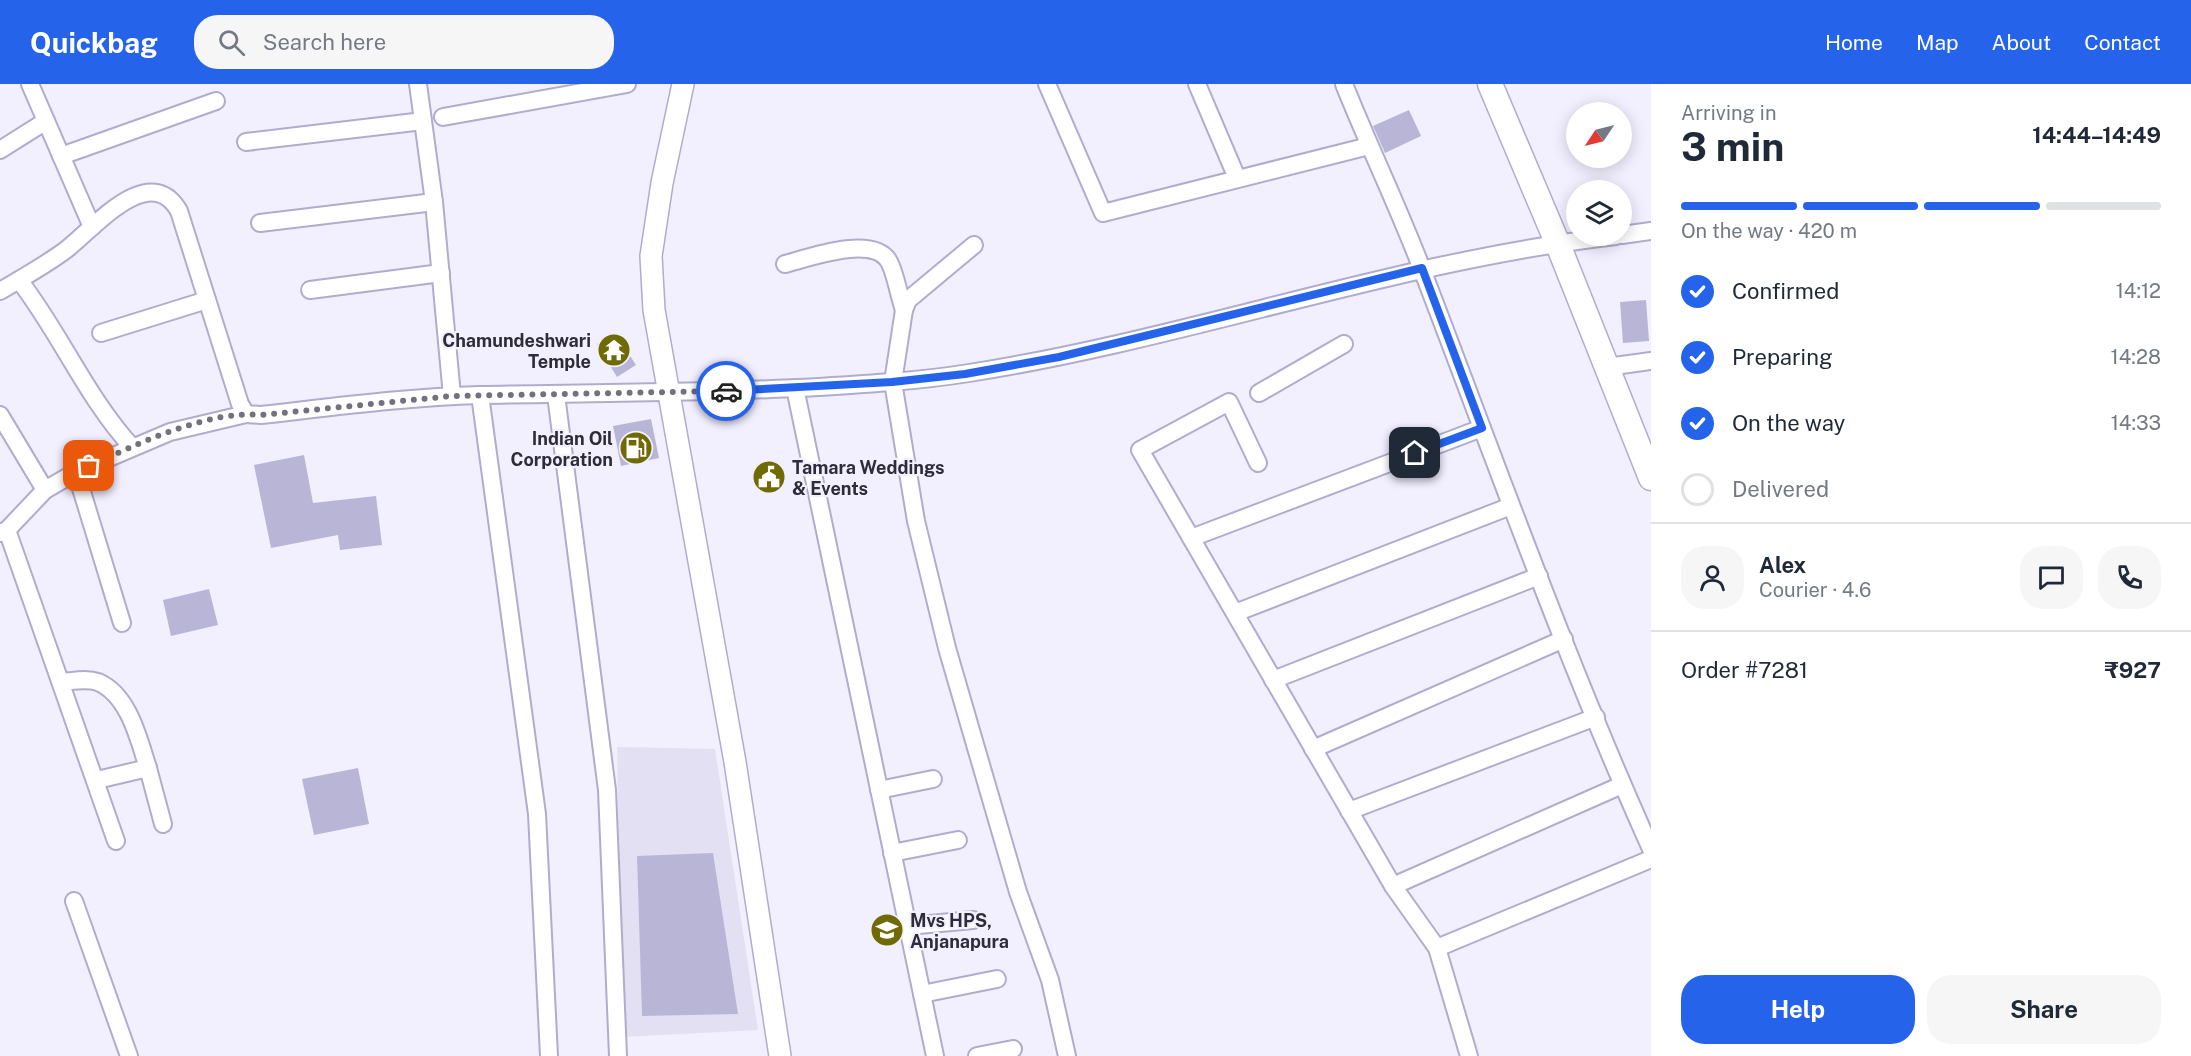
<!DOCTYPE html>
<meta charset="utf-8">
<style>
body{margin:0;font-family:"Public Sans",sans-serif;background:#f6f6f7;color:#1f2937;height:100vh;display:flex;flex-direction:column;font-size:22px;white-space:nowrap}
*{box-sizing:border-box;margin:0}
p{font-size:20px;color:#747a83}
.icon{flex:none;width:33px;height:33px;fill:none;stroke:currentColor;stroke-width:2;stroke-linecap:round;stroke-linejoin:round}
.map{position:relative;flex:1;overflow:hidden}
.sheet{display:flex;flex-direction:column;background:#fff;width:540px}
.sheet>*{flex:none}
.needle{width:39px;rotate:235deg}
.buttons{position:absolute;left:1566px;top:18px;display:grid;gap:12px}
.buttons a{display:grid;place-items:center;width:66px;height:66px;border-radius:50%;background:#fff;box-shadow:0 3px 15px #0003;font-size:30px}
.pin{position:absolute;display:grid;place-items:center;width:51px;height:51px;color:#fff;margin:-26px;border-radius:12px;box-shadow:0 3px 9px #0006}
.courier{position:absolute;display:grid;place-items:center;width:60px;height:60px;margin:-30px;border:4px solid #2563eb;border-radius:50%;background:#fff;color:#222;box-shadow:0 2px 8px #0007}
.overview em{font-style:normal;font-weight:700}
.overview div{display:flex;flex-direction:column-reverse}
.overview{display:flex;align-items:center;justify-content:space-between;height:102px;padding:0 30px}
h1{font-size:39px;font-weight:700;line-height:45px}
.bar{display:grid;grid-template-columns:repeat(4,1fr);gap:9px 6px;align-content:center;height:72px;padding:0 30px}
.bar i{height:8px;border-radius:4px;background:#e0e1e3}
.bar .selected{background:#2563eb}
.bar p{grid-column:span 4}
.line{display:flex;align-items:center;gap:15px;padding:0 30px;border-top:2px solid #e0e1e3}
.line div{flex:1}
.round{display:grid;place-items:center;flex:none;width:63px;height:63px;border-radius:24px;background:#f6f6f7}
ol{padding:0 30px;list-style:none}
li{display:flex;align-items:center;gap:18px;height:66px}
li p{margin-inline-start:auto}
li .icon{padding:6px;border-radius:50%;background:#2563eb;color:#fff;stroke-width:4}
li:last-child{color:#747a83}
li i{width:33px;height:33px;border:3px solid #e0e1e3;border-radius:50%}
.primary-button{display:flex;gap:12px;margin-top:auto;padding:12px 30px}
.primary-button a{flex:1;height:69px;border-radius:24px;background:#2563eb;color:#fff;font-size:24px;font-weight:700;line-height:69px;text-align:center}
.primary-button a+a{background:#f6f6f7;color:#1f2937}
header{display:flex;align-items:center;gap:36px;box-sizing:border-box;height:84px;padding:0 30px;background:#2563eb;color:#fff}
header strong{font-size:28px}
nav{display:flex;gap:33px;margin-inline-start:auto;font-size:21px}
.search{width:420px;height:54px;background:#f6f6f7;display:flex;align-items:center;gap:15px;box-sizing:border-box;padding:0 21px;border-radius:24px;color:#747a83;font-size:22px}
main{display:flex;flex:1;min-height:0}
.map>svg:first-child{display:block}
</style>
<header>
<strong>Quickbag</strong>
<div class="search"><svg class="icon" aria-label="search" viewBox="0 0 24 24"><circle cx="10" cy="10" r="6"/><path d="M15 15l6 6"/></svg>Search here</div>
<nav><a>Home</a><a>Map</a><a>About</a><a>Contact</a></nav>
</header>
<main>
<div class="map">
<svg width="1651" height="972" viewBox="0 0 1651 972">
<rect width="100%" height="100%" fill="#f2f0ff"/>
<!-- built -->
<path fill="#e2e0f2" d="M617,663L715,665L758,946L622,953Z"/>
<!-- building -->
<g fill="#b9b5d7">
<path d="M1409,26L1421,52L1385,69L1373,42Z"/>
<path d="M1646,216L1649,257L1623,259L1620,218Z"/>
<path d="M615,249L636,281L617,293L597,260Z"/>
<path d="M651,335L659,374L621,382L613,342Z"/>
<path d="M304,371L313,419L376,412L382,461L340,466L338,451L271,464L254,381Z"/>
<path d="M209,505L218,541L171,552L163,516Z"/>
<path d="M358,684L369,740L314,751L302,695Z"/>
<path d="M713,769L738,930L642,932L637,772Z"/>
</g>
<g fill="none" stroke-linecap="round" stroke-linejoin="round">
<!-- minor casing -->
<g stroke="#b0acce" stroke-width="20">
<g id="minor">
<path d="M30,0L92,143"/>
<path d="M418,0L434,118L452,312"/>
<path d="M1047,0L1103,129L1369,62"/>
<path d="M1197,0L1237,94"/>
<path d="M1344,0C1369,63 1399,124 1423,188C1497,381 1566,576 1651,765"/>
<path d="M443,33L627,0"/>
<path d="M246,58L423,37"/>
<path d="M0,66L46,37"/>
<path d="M61,72L216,17"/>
<path d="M260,139L434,118"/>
<path d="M1622,151L1651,147"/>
<path d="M974,161L908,216L904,226L893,298L916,437L947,564L1018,808L1050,896L1067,972"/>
<path d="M785,180C808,174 871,151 888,176C895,186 899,213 904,226"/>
<path d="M19,196C60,249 87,314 132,363"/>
<path d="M310,206L441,189"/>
<path d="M0,207C22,194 46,181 67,165C94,144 150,76 179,127L240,320L246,330L261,331C333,323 407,313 480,311C593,309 705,309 818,303C868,300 919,297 969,289C1187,255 1396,177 1616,152"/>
<path d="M101,249L207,216"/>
<path d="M1607,283L1651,277"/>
<path d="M795,304L935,972"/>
<path d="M1259,309L1344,260"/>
<path d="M480,311L537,730L549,972"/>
<path d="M556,311L607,706L618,972"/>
<path d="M0,331L45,406"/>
<path d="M1258,379L1229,318L1140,366L1393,802L1437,864L1469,972"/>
<path d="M76,388L122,539"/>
<path d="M7,446L116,757"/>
<path d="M0,449L7,446L45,406L76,388L170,348L246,330"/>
<path d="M1191,454L1482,344"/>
<path d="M1235,529L1511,422"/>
<path d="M1273,596L1539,492"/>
<path d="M61,598C74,597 87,594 98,598C129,611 139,656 148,684"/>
<path d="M1313,665L1564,555"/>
<path d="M97,696L148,684L163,740"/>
<path d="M879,706L933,695"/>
<path d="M1349,727L1596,633"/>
<path d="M892,769L958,756"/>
<path d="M1393,802L1622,701"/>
<path d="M74,817L129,972"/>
<path d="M908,842L973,836"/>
<path d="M1437,864L1651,775"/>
<path d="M922,910L997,895"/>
<path d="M977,972L1013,965"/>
</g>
</g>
<!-- tertiary casing -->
<g stroke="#b0acce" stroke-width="24">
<path id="tertiary" d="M683,0L662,99L651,172L654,226L735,678L780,972"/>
</g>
<!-- secondary casing -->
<g stroke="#b0acce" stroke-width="27">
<path id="secondary" d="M1490,0L1557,158L1651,394"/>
</g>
<!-- minor -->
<use href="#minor" stroke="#fff" stroke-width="16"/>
<!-- tertiary -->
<use href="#tertiary" stroke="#fff" stroke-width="21"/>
<!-- secondary -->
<use href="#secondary" stroke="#fff" stroke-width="24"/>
</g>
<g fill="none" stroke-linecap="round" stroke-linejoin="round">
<!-- done -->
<path stroke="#73717e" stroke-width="6" stroke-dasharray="0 10.8" d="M89,382C138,360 207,326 261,331L452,312L726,307"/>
<!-- route -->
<path stroke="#2563eb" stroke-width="8" d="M726,307L892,298L965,290L1059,273L1422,184L1482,344L1415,369"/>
</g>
<!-- icons -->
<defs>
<g id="temple-disc" transform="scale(1.725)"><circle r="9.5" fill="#706a04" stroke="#f2f0ff"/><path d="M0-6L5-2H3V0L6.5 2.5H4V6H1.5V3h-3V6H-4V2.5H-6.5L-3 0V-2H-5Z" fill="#fff"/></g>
<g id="fuel-disc" transform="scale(1.725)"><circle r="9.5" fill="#706a04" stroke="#f2f0ff"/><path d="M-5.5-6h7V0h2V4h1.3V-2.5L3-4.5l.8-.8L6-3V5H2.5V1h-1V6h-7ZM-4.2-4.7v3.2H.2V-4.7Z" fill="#fff"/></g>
<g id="civic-disc" transform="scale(1.725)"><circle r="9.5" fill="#706a04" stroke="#f2f0ff"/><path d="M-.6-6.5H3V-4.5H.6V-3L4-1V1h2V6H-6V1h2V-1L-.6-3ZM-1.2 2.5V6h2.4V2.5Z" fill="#fff"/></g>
<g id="school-disc" transform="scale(1.725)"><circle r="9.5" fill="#706a04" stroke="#f2f0ff"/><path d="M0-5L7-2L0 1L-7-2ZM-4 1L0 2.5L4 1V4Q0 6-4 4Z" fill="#fff"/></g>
</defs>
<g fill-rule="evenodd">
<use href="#temple-disc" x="614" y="266"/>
<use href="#fuel-disc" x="636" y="364"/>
<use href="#civic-disc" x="769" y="393"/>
<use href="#school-disc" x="887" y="846"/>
</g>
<g text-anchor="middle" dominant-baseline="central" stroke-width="4.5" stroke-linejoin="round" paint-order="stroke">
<!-- poi labels -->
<g font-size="18" font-weight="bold" fill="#2e2c39" stroke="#f2f0ff" text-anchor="end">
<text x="591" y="256">Chamundeshwari<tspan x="591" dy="21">Temple</tspan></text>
<text x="613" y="354">Indian Oil<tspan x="613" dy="21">Corporation</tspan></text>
<text x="792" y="383" text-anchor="start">Tamara Weddings<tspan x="792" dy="21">&amp; Events</tspan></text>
<text x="910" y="836" text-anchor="start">Mvs HPS,<tspan x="910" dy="21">Anjanapura</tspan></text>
</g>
</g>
</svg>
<div class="buttons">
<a><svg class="needle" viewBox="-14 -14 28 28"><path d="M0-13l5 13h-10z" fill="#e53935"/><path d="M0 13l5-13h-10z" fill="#747a83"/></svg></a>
<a><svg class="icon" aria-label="layers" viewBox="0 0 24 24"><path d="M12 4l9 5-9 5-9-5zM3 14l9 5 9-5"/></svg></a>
</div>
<div class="pin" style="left:89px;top:382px;background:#ea580c"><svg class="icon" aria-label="bag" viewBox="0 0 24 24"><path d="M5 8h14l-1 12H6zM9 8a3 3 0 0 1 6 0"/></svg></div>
<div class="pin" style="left:1415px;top:369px;background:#1f2937"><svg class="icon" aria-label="home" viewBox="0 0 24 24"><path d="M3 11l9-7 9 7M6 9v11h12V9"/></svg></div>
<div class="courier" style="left:726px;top:307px"><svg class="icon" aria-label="car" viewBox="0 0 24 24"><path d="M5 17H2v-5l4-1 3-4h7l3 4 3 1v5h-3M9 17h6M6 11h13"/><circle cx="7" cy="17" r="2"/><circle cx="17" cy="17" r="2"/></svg></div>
</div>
<section class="sheet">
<div class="overview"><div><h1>3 min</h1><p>Arriving in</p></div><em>14:44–14:49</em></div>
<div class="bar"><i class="selected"></i><i class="selected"></i><i class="selected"></i><i></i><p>On the way · 420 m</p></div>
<ol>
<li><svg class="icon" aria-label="check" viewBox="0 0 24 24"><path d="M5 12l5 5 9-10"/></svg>Confirmed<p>14:12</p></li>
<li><svg class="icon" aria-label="check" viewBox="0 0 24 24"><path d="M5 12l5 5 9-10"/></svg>Preparing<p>14:28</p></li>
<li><svg class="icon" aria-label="check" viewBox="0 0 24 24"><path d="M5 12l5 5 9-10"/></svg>On the way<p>14:33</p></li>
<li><i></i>Delivered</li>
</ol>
<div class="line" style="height:108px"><a class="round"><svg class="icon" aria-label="person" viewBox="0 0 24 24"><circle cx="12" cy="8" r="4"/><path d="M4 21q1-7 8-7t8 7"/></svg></a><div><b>Alex</b><p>Courier · 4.6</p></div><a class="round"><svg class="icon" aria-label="chat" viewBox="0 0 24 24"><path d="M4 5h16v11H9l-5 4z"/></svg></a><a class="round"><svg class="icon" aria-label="phone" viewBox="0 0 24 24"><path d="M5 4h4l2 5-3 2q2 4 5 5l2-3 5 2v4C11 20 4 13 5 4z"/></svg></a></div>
<div class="line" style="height:78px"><div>Order #7281</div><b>₹927</b></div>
<div class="primary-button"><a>Help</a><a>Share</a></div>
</section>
</main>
